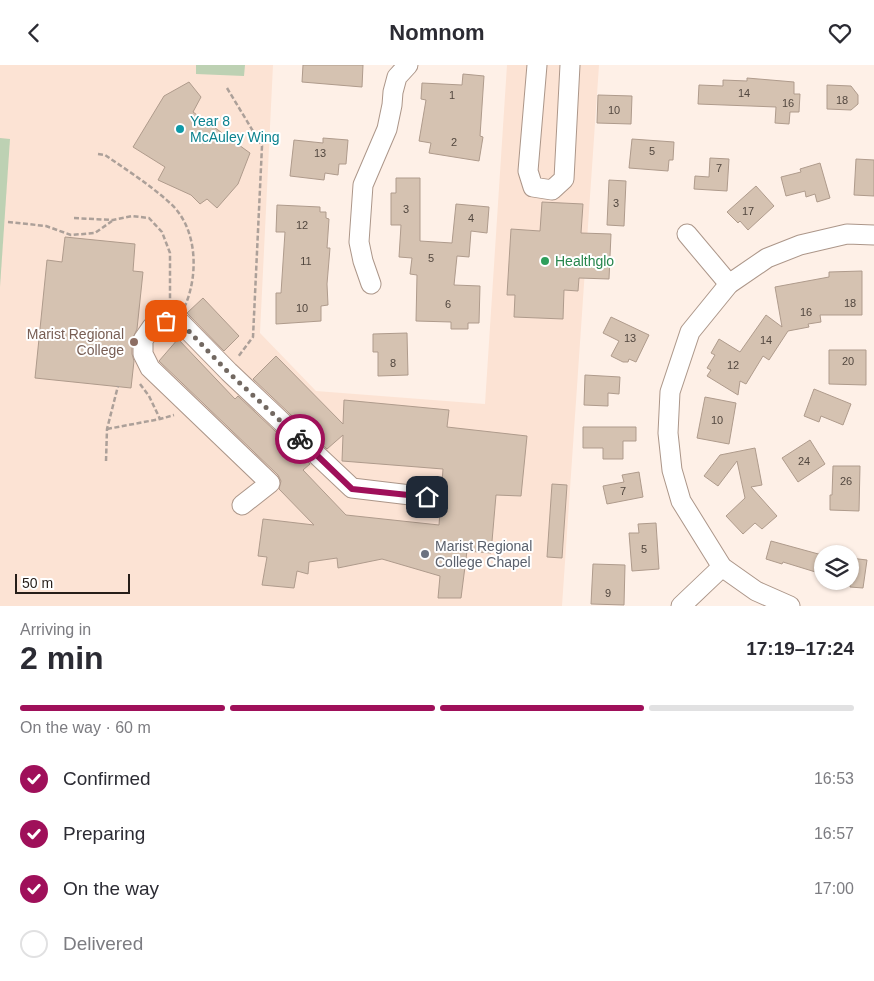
<!DOCTYPE html>
<meta charset="utf-8">
<style>
body{margin:0;font-family:Helvetica,sans-serif;background:#f7f7f7;color:#2b2b33;height:100vh;display:flex;flex-direction:column;font-size:19px;white-space:nowrap}
*{box-sizing:border-box;margin:0}
p{font-size:16px;color:#7c7c81}
.icon{flex:none;width:28px;height:28px;fill:none;stroke:currentColor;stroke-width:2;stroke-linecap:round;stroke-linejoin:round}
.map{position:relative;height:541px;overflow:hidden}
.panel{display:flex;flex-direction:column;background:#fff;flex:1}
.panel>*{flex:none}
.buttons{position:absolute;left:814px;top:480px;display:grid;gap:10px}
.buttons a{display:grid;place-items:center;width:45px;height:45px;border-radius:50%;background:#fff;box-shadow:0 1px 4px #0004;font-size:25px}
.scale{position:absolute;left:15px;bottom:12px;width:115px;box-sizing:border-box;padding-left:5px;border:2px solid #261e19;border-top:0;font-size:14px;line-height:18px;white-space:nowrap;color:#261e19;-webkit-text-stroke:4px #fff;paint-order:stroke}
.pin{position:absolute;display:grid;place-items:center;width:42px;height:42px;color:#fff;margin:-21px;border-radius:10px;box-shadow:0 2px 8px #0006}
.courier{position:absolute;display:grid;place-items:center;width:50px;height:50px;margin:-25px;border:4px solid #9f105a;border-radius:50%;background:#fff;color:#222;box-shadow:0 1px 6px #0007}
.overview em{font-style:normal;font-weight:700}
.overview div{display:flex;flex-direction:column-reverse}
.overview{display:flex;align-items:center;justify-content:space-between;height:85px;padding:0 20px}
h1{font-size:32px;font-weight:700;line-height:38px}
.bar{display:grid;grid-template-columns:repeat(4,1fr);gap:8px 5px;align-content:center;height:60px;padding:0 20px}
.bar i{height:6px;border-radius:4px;background:#e1e1e2}
.bar .selected{background:#9f105a}
.bar p{grid-column:span 4}
ol{padding:0 20px;list-style:none}
li{display:flex;align-items:center;gap:15px;height:55px}
li p{margin-inline-start:auto}
li .icon{padding:5px;border-radius:50%;background:#9f105a;color:#fff;stroke-width:4}
li:last-child{color:#7c7c81}
li i{width:28px;height:28px;border:2px solid #e1e1e2;border-radius:50%}
header{display:flex;justify-content:space-between;align-items:center;height:65px;padding:0 20px;background:#fff;font-size:22px;font-weight:700}
.map>svg:first-child{display:block}
</style>
<header><svg class="icon" aria-label="back" viewBox="0 0 24 24"><path d="M15 5l-7 7 7 7"/></svg>Nomnom<svg class="icon" aria-label="heart" viewBox="0 0 24 24"><path d="M12 20l-8-8c-3-5 5-10 8-4 3-6 11-1 8 4z"/></svg></header>
<div class="map">
<svg width="874" height="541" viewBox="0 0 874 541">
<rect width="100%" height="100%" fill="#fef0e7"/>
<!-- built -->
<path fill="#fce3d4" d="M0,0H273L260,268L316,326L485,339L507,0H599L562,541H0Z"/>
<!-- green -->
<g fill="#bdd1b3">
<path d="M196,0H245L244,11L196,9Z"/>
<path d="M0,73L10,74L0,222Z"/>
</g>
<!-- building -->
<g fill="#d5c2b1" stroke="#af9b8c">
<path d="M303,0H363L362,22L302,17Z"/>
<path d="M463,9L484,11L480,71L483,72L479,96L429,88L431,78L419,76L426,35L421,34L422,18L462,20Z"/>
<path d="M747,13L794,17V29H800L799,47H790L789,59L775,58L776,42L698,39L699,20L723,21V15L747,16Z"/>
<path d="M189,17L201,32L193,47L250,88L238,119L217,143L207,134L200,139L191,130L158,115L165,102L133,82L164,31Z"/>
<path d="M827,20L851,21L858,30V39L851,45L827,44Z"/>
<path d="M598,30L632,31L631,59L597,58Z"/>
<path d="M323,73L348,75L346,99H339L338,110L325,108L324,115L290,111L294,75L323,78Z"/>
<path d="M632,74L674,77L673,95H669L668,106L629,103Z"/>
<path d="M710,93L729,94L727,126L694,124L695,111L709,112Z"/>
<path d="M856,94L874,95V131L854,130Z"/>
<path d="M820,98L830,133L817,137L815,129L806,132L805,126L786,131L781,112L801,107L800,104Z"/>
<path d="M396,113H420V176L452,178L456,139L489,142L487,168L471,166L469,192L457,191L454,220L480,221L479,258H468V264H451V257L416,256L417,210L410,209L412,193L399,192L401,160H391V128H396Z"/>
<path d="M609,115L626,116L624,161L607,160Z"/>
<path d="M756,121L774,141L748,165L740,156L738,158L727,147Z"/>
<path d="M542,137L583,139L581,168L611,169L609,214L579,213L578,226L564,225L563,254L514,252L515,230H507L511,164L540,166Z"/>
<path d="M277,140L320,142V147H326V153L329,154L327,183H330L327,219L328,240L321,241V256L276,259V228H281L285,167H276Z"/>
<path d="M65,172L135,179L133,206L143,207L137,264L132,275V289L134,296L131,323L35,313L47,195L62,197Z"/>
<path d="M862,206V250H820L821,257L808,259L809,262L788,266L769,295L763,291L746,319L740,316L738,330L707,311L711,305L707,303L715,290L711,288L719,274L740,287L766,250L782,262L775,222L829,212V207Z"/>
<path d="M203,233L239,271L224,286L187,248Z"/>
<path d="M611,252L649,270L636,297L629,294L628,297H623L611,291L619,276L603,268Z"/>
<path d="M407,268L408,310L378,311V287H373V269Z"/>
<path d="M178,274L235,334L238,331L310,399L303,405L346,450L439,460L443,404L342,396L343,370L327,384L253,314L276,291L343,359L344,335L449,345L447,362L527,371L521,431L496,430L491,488L467,486L461,533H438L440,511L382,494L338,503L337,493L309,497L308,509L297,506L294,523L262,520L267,492L258,491L263,454L314,460L279,424L281,416L278,410L159,296Z"/>
<path d="M829,285H866V320L829,319Z"/>
<path d="M585,310L620,312L619,329L608,328V341L584,340Z"/>
<path d="M814,324L851,339L843,360L821,351L819,357L804,351Z"/>
<path d="M705,332L736,338L729,379L697,373Z"/>
<path d="M583,362H636V376H623V394H603V383H583Z"/>
<path d="M810,375L825,399L798,417L782,393Z"/>
<path d="M755,383L762,420L751,422L777,451L762,464L755,458L743,469L726,451L745,433L737,396L718,421L704,411L720,390Z"/>
<path d="M833,401H860L859,446L830,445V430H832Z"/>
<path d="M639,407L643,432L607,439L603,421L624,417L622,410Z"/>
<path d="M552,419L567,420L562,493L547,492Z"/>
<path d="M656,458L659,504L632,506L629,468H639L638,459Z"/>
<path d="M771,476L822,490V509L783,497L782,499L766,494Z"/>
<path d="M850,493L867,495L863,523L850,522Z"/>
<path d="M593,499L625,500L624,540L591,539Z"/>
</g>
<g fill="none" stroke-linecap="round" stroke-linejoin="round">
<!-- minor casing -->
<g stroke="#ac9689" stroke-width="21">
<g id="minor">
<path d="M537,0L528,106L533,122L552,125L564,114L570,0"/>
<path d="M687,169L729,219"/>
<path d="M371,219L363,196L359,177L363,120L387,64L392,40L393,27L397,12L408,0"/>
<path d="M242,440L270,418L150,303L143,289V275L152,262L166,256L181,258L229,307L352,423L427,432"/>
<path d="M681,541L722,502"/>
<path d="M790,541L756,526L722,502L681,436L672,405L668,368L670,327L690,267L729,219L767,193L800,180L847,169L874,170"/>
</g>
</g>
<!-- path -->
<g stroke="#aca099" stroke-width="2.5" stroke-dasharray="5 2.5" stroke-linecap="butt">
<path d="M227,23L262,81L253,272L238,292"/>
<path d="M98,89L105,90C127,105 150,120 170,138C198,163 199,211 184,243"/>
<path d="M74,153L113,155L132,151L149,153L162,167L170,188V239"/>
<path d="M8,157L46,161L71,170L95,168L112,156"/>
<path d="M140,319L149,331L160,354"/>
<path d="M107,364L160,354L174,350"/>
<path d="M106,396L107,364L118,321"/>
</g>
<!-- minor -->
<use href="#minor" stroke="#fff" stroke-width="19"/>
</g>
<g fill="none" stroke-linecap="round" stroke-linejoin="round">
<!-- done -->
<path stroke="#726861" stroke-width="5" stroke-dasharray="0 9" d="M166,256L181,258L228,307L300,374"/>
<!-- route -->
<path stroke="#9f105a" stroke-width="6" d="M300,374L352,424L427,432"/>
</g>
<!-- markers -->
<circle fill="#0f9aa8" stroke="#fff" stroke-width="2" cx="180" cy="64" r="5"/>
<circle fill="#2e9e5b" stroke="#fff" stroke-width="2" cx="545" cy="196" r="5"/>
<circle fill="#8d6e63" stroke="#fff" stroke-width="2" cx="134" cy="277" r="5"/>
<circle fill="#6b7280" stroke="#fff" stroke-width="2" cx="425" cy="489" r="5"/>
<g text-anchor="middle" dominant-baseline="central" stroke-width="4" stroke-linejoin="round" paint-order="stroke">
<!-- number labels -->
<g font-size="11" fill="#52473f">
<text x="744" y="28">14</text>
<text x="452" y="30">1</text>
<text x="842" y="35">18</text>
<text x="788" y="38">16</text>
<text x="614" y="45">10</text>
<text x="454" y="77">2</text>
<text x="652" y="86">5</text>
<text x="320" y="88">13</text>
<text x="719" y="103">7</text>
<text x="616" y="138">3</text>
<text x="406" y="144">3</text>
<text x="748" y="146">17</text>
<text x="471" y="153">4</text>
<text x="302" y="160">12</text>
<text x="431" y="193">5</text>
<text x="306" y="196">11</text>
<text x="850" y="238">18</text>
<text x="448" y="239">6</text>
<text x="302" y="243">10</text>
<text x="806" y="247">16</text>
<text x="630" y="273">13</text>
<text x="766" y="275">14</text>
<text x="848" y="296">20</text>
<text x="393" y="298">8</text>
<text x="733" y="300">12</text>
<text x="717" y="355">10</text>
<text x="804" y="396">24</text>
<text x="846" y="416">26</text>
<text x="623" y="426">7</text>
<text x="644" y="484">5</text>
<text x="608" y="528">9</text>
</g>
<!-- culture labels -->
<g font-size="14" fill="#0d838f" stroke="#fff" text-anchor="start">
<text x="190" y="56">Year 8<tspan x="190" dy="16">McAuley Wing</tspan></text>
</g>
<!-- leisure labels -->
<g font-size="14" fill="#27864d" stroke="#fff" text-anchor="start">
<text x="555" y="196">Healthglo</text>
</g>
<!-- education labels -->
<g font-size="14" fill="#785e54" stroke="#fff" text-anchor="end">
<text x="124" y="269">Marist Regional<tspan x="124" dy="16">College</tspan></text>
</g>
<!-- worship labels -->
<g font-size="14" fill="#5b616d" stroke="#fff" text-anchor="start">
<text x="435" y="481">Marist Regional<tspan x="435" dy="16">College Chapel</tspan></text>
</g>
</g>
</svg>
<div class="buttons">
<a><svg class="icon" aria-label="layers" viewBox="0 0 24 24"><path d="M12 4l9 5-9 5-9-5zM3 14l9 5 9-5"/></svg></a>
</div>
<div class="scale">50 m</div>
<div class="pin" style="left:166px;top:256px;background:#ea580c"><svg class="icon" aria-label="bag" viewBox="0 0 24 24"><path d="M5 8h14l-1 12H6zM9 8a3 3 0 0 1 6 0"/></svg></div>
<div class="pin" style="left:427px;top:432px;background:#1f2937"><svg class="icon" aria-label="home" viewBox="0 0 24 24"><path d="M3 11l9-7 9 7M6 9v11h12V9"/></svg></div>
<div class="courier" style="left:300px;top:374px"><svg class="icon" aria-label="bike" viewBox="0 0 24 24"><circle cx="6" cy="16" r="4"/><circle cx="18" cy="16" r="4"/><path d="M6 16l4-8h5l3 8M10 8l3 8H6M13 5h3"/></svg></div>
</div>
<section class="panel">
<div class="overview"><div><h1>2 min</h1><p>Arriving in</p></div><em>17:19–17:24</em></div>
<div class="bar"><i class="selected"></i><i class="selected"></i><i class="selected"></i><i></i><p>On the way · 60 m</p></div>
<ol>
<li><svg class="icon" aria-label="check" viewBox="0 0 24 24"><path d="M5 12l5 5 9-10"/></svg>Confirmed<p>16:53</p></li>
<li><svg class="icon" aria-label="check" viewBox="0 0 24 24"><path d="M5 12l5 5 9-10"/></svg>Preparing<p>16:57</p></li>
<li><svg class="icon" aria-label="check" viewBox="0 0 24 24"><path d="M5 12l5 5 9-10"/></svg>On the way<p>17:00</p></li>
<li><i></i>Delivered</li>
</ol>
</section>
